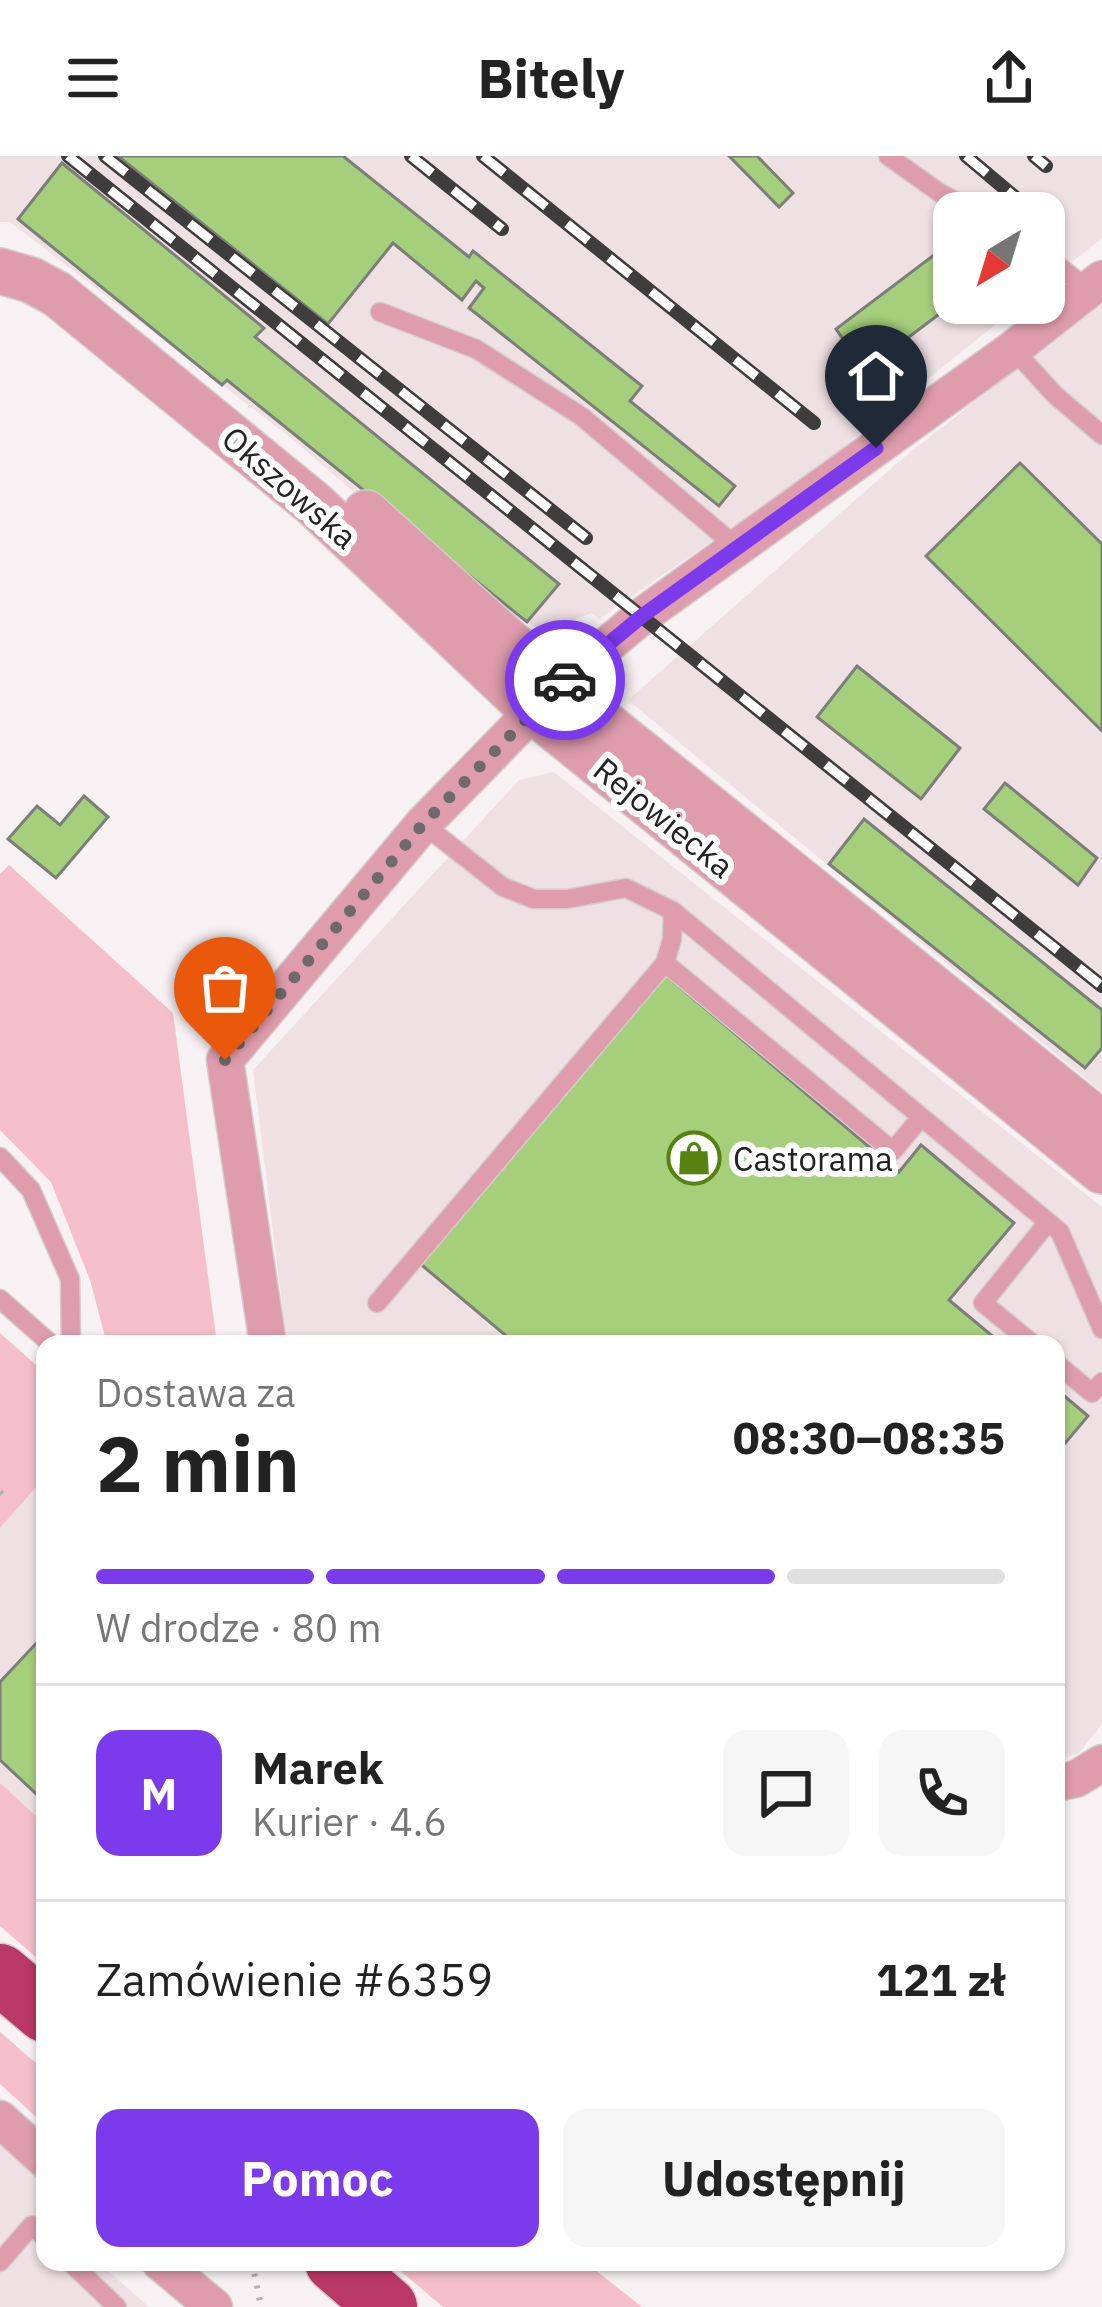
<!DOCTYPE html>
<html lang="pl">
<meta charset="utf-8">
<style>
body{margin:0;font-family:"IBM Plex Sans",sans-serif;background:#f6f6f6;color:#222;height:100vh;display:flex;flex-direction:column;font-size:45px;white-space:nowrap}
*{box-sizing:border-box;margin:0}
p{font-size:39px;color:#767676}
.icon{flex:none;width:66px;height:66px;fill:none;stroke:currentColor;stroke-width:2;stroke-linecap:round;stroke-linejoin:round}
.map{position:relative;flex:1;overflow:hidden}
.sheet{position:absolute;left:36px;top:1179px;width:1029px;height:936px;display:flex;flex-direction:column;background:#fff;border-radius:24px;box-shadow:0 3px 9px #0004}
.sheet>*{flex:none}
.needle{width:78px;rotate:218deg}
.buttons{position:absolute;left:933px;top:36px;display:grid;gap:24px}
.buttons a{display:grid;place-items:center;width:132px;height:132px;border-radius:24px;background:#fff;box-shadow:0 3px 9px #0004;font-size:60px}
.pin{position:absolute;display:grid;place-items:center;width:102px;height:102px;color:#fff;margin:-123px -51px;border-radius:50% 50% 50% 0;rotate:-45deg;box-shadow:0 0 12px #0007}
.pin .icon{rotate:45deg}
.courier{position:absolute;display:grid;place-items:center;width:120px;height:120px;margin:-60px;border:9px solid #7c3aed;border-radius:50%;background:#fff;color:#222;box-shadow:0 3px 15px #0007}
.overview em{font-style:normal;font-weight:800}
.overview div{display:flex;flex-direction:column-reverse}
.overview{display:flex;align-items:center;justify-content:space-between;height:204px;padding:0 60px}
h1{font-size:78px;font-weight:800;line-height:90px}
.bar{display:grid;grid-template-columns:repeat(4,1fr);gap:18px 12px;align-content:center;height:144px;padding:0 60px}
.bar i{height:15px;border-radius:9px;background:#e0e0e0}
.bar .current{background:#7c3aed}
.bar p{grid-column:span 4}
.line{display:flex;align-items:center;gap:30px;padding:0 60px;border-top:3px solid #e0e0e0}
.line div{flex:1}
.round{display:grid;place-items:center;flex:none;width:126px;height:126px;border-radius:24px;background:#f6f6f6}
.action{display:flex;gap:24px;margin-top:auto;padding:24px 60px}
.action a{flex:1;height:138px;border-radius:24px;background:#7c3aed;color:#fff;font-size:48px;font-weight:800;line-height:138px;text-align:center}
.action a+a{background:#f6f6f6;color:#222}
header{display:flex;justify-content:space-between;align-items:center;height:156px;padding:0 60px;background:#fff;font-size:54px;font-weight:800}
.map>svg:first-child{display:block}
</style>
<header><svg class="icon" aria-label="menu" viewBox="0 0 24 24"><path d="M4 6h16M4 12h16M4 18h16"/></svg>Bitely<svg class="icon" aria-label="share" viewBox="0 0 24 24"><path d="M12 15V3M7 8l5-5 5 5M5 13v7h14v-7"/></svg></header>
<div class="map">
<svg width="1102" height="2151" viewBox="0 0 1102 2151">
<rect width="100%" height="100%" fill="#f8f1f3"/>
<!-- built -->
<g fill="#efe0e3">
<path d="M0,0H1102V82L1044,129V57H954V147H1022L815,314L599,463L592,457L546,475L483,447L291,282L10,66H0Z"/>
<path d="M1102,145V936L628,544L903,302Z"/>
<path d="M554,616L1102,1051V1568L1078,1598L1056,1603V1188H287L253,914L519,624Z"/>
<path d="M45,1321V1668L0,1627V1372Z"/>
<path d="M0,1985L45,2026V2106H98L149,2151H0Z"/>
</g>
<!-- green -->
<g fill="#f4beca">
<path d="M9,709L173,857L217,1188H107L90,1124L51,1026L0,974V718Z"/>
<path d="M0,1177L45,1217V1321L0,1372Z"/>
<path d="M0,1627L45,1668V1809L0,1770Z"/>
<path d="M0,1876L45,1915V1969L0,1928Z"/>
<path d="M390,2106H585L642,2151H443Z"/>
</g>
<!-- building -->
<g fill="#a6cf7b" stroke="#7c7e7a" stroke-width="3">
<path d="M118,0H343L469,101L473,95L642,230L630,245L735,330L719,350L469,152L484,132L476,125L462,144L393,87L328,168Z"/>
<path d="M729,0H757L793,37L779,51Z"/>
<path d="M62,7L264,172L255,181L559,428L527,466L227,224L222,229L18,63Z"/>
<path d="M942,93L954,110V147L865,214L836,173Z"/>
<path d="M1020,307L1102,388V575L926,400Z"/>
<path d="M857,510L960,592L921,643L817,561Z"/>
<path d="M1005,627L1097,702L1078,729L984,653Z"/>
<path d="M84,640L108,661L56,722L8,683L37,650L60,669Z"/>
<path d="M864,663L1102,854V892L1085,912L829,708Z"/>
<path d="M662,816L899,1016L921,989L1014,1067L949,1144L1002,1188H516L418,1106Z"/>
<path d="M1056,1233L1088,1260L1056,1298Z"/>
<path d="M45,1478V1646L0,1604V1526Z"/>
</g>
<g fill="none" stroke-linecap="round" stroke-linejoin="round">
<!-- service casing -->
<g stroke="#d2cccd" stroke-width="21">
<g id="service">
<path d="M888,0L940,37L977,57"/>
<path d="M1044,98L1088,134"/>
<path d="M380,156L476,193L581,260L738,392"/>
<path d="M1013,193L1055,239L1102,279"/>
<path d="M423,668L503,731L534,743H567L626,732L673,755L1060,1076L1102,1173"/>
<path d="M665,807L893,995L921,961"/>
<path d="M0,1001L31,1034L70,1123L71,1188"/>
<path d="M0,1143L51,1188"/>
<path d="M377,1147L665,807L672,783L673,755"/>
<path d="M1033,1188L983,1147L1048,1066"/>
<path d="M1056,1207L1092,1237L1102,1226"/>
<path d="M0,2106L32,2069L45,2082"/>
<path d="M70,2106L117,2151"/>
</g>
</g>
<!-- minor casing -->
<g stroke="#d2cccd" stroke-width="39">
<g id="minor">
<path d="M268,1188L225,904L423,668L558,530L642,460L1013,193L1102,123"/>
<path d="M1056,1627L1076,1623L1102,1607"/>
<path d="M0,1963L45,2004"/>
<path d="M160,2106L214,2151"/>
</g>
</g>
<!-- tertiary casing -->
<g stroke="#d2cccd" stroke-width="48">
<g id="tertiary">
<path d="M0,115L31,124L57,138L314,348L532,554L1102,1015"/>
<path d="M366,357L558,530L1102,968"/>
</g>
</g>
<!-- trunk casing -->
<g stroke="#d2cccd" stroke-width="63">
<g id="trunk">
<path d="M0,1818L45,1856"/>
<path d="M335,2106L387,2151"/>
</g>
</g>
<!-- path -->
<g stroke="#b7b1b3" stroke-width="6" stroke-dasharray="3 9" stroke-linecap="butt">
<path d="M0,1336L9,1344"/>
<path d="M252,2106L261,2151"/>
</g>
<!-- service -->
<use href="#service" stroke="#df9cac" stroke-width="18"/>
<!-- minor -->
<use href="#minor" stroke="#df9cac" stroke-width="36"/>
<!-- tertiary -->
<use href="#tertiary" stroke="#df9cac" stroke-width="45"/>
<!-- trunk -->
<use href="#trunk" stroke="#ba3866" stroke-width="60"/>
<!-- rail casing -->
<g stroke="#3e3c3d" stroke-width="14">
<g id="rail">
<path d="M68,0L1102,830"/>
<path d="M105,0L586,382"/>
<path d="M411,0L502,73"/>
<path d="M483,0L814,267"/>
<path d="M966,0L1034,57"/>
<path d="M1034,0L1046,10"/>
</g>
</g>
<!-- rail -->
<use href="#rail" stroke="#fff" stroke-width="9" stroke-dasharray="27" stroke-linecap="butt"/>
</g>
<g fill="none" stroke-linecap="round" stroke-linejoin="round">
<!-- done -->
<path stroke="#6e6a6b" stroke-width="12" stroke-dasharray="0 21.6" d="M225,904L423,668L565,524"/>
<!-- route -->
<path stroke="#7c3aed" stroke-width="15" d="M565,524L642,460L876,292"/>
</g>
<!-- icons -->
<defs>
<g id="shop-ring" transform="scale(2.7)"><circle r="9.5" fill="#fff" stroke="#568310" stroke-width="1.5"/><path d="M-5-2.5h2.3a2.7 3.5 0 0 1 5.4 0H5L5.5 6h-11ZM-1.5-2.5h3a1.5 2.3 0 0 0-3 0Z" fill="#568310"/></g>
</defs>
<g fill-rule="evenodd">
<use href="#shop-ring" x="694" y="1002"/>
</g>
<g text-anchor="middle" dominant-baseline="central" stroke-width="12" stroke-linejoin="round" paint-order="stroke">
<!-- street labels -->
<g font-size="33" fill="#232122" stroke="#fff">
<text transform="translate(290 331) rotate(41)">Okszowska</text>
<text transform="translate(664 661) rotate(39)">Rejowiecka</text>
</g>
<!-- poi labels -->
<g font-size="33" fill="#232122" stroke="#fff" text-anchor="start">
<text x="733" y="1002">Castorama</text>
</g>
</g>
</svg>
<div class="buttons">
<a><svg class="needle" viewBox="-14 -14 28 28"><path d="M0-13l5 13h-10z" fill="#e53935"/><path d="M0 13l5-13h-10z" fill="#767676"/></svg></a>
</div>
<div class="pin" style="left:225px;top:904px;background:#ea580c"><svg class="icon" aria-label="bag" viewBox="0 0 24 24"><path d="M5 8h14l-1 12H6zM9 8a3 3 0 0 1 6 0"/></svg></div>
<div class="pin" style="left:876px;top:292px;background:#1f2937"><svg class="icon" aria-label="home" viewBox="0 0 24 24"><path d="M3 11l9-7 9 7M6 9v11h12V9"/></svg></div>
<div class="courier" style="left:565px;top:524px"><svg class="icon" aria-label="car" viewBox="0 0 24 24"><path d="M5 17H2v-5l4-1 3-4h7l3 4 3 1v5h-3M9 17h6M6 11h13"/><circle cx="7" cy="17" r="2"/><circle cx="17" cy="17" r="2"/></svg></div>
<section class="sheet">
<div class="overview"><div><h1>2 min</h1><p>Dostawa za</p></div><em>08:30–08:35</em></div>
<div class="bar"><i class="current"></i><i class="current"></i><i class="current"></i><i></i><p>W drodze · 80 m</p></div>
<div class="line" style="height:216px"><b class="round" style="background:#7c3aed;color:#fff">M</b><div><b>Marek</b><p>Kurier · 4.6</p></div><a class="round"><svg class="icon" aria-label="chat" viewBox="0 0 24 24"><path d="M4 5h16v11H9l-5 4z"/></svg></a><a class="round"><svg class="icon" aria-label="phone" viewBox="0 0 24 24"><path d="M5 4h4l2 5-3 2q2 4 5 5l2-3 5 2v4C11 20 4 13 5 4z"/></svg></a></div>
<div class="line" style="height:156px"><div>Zamówienie #6359</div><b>121 zł</b></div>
<div class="action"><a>Pomoc</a><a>Udostępnij</a></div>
</section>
</div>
